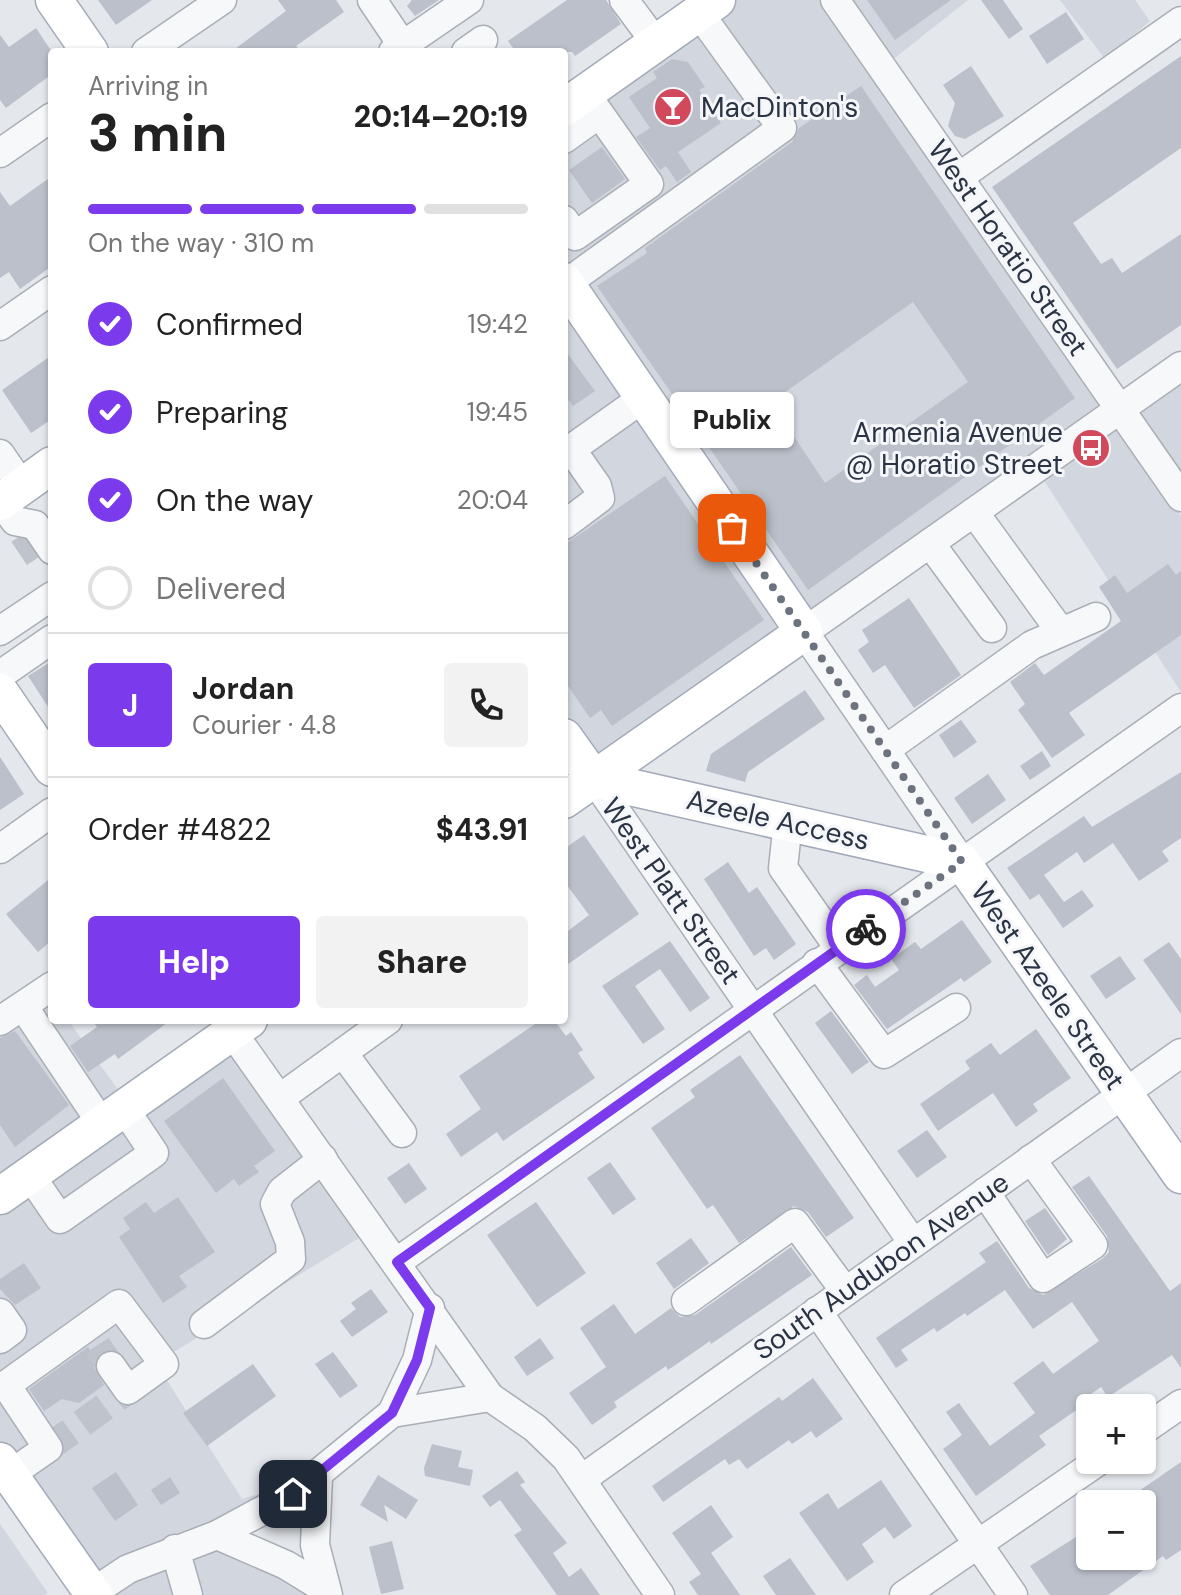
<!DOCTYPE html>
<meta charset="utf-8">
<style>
body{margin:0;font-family:"DM Sans",sans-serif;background:#f2f2f2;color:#222;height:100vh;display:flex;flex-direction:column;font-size:30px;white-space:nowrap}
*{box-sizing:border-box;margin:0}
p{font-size:26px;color:#767676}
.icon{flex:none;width:44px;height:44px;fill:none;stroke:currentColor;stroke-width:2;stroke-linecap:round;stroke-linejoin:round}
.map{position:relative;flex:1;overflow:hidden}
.details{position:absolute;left:48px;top:48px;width:520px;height:976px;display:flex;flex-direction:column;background:#fff;border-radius:8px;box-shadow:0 2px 6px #0004}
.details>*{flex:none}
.tools{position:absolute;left:1076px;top:1394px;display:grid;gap:16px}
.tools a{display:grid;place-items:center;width:80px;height:80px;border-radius:8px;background:#fff;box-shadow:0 2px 6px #0004;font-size:40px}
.pin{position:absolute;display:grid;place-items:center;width:68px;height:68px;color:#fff;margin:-34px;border-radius:16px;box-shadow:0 4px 12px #0006}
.courier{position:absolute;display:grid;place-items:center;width:80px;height:80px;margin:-40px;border:6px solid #7c3aed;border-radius:50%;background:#fff;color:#222;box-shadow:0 2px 10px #0007}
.bubble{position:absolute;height:56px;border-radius:8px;background:#fff;box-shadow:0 2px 6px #0004;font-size:26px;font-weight:800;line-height:56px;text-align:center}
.head em{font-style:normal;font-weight:800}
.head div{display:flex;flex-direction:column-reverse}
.head{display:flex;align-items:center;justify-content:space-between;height:136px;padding:0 40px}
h1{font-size:52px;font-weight:800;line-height:60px}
.bar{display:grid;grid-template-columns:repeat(4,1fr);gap:12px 8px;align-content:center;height:96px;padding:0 40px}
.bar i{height:10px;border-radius:6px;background:#e0e0e0}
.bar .active{background:#7c3aed}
.bar p{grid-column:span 4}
.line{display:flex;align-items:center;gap:20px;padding:0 40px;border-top:2px solid #e0e0e0}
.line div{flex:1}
.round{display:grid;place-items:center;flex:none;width:84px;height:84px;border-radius:8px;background:#f2f2f2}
ol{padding:0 40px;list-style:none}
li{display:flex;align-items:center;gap:24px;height:88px}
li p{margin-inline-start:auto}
li .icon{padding:8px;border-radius:50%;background:#7c3aed;color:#fff;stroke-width:4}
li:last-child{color:#767676}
li i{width:44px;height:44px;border:4px solid #e0e0e0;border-radius:50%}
.action{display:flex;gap:16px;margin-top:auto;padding:16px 40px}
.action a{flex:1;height:92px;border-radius:8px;background:#7c3aed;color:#fff;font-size:32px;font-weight:800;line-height:92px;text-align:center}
.action a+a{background:#f2f2f2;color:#222}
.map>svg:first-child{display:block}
</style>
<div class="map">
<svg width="1181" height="1595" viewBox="0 0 1181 1595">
<rect width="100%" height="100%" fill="#e4e7ec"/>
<!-- built -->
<g fill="#d2d6de">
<path d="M734,0H822L1106,407L807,618L564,262V120Z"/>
<path d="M849,0H968L891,61Z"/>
<path d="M1060,0H1135L1150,21L1105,59Z"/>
<path d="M564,301L629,396L564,442Z"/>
<path d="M1181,378V478L1134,411Z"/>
<path d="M640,412L789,630L597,765L564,718V465Z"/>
<path d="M1117,423L1181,516V692L1041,476Z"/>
<path d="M52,999V1020H68L119,1091L0,1184V1030Z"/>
<path d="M229,1046L364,1235L156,1363L242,1499L289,1485L96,1579L0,1442V1207Z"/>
<path d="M0,1524L48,1593L44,1595H0Z"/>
<path d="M216,1545L315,1595H107L121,1584Z"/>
</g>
<!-- building -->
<g fill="#bbc0ca" fill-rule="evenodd">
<path d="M98,0H152L116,25Z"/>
<path d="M278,0H336L344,12L296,46L301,52H231L286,11Z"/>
<path d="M412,0H439L415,16L407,6Z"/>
<path d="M567,0H606L621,24L575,56L572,52H516L508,41Z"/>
<path d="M867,0H951L895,40Z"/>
<path d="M981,0H1003L1023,29L1009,39Z"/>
<path d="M1066,12L1084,39L1047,64L1029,36Z"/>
<path d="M36,28L52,52V74L6,108L0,100V35L9,47Z"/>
<path d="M1181,56V148L1073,223L1101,264L1112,258L1122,273L1181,234V325L1117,369L992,187Z"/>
<path d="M672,59L688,62L705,87L699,90L721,123L678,152L691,172L677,182L666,166L660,170L636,137L650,128L629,97L657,78L653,72Z"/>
<path d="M971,66L1004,116L965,139L955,136L948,126L955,103L943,85Z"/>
<path d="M861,86L1075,398L808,590L597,286L647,253L645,248L792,142L799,128ZM913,302L968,382L825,483L771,402Z"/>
<path d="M602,147L625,179L592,203L569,170Z"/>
<path d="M52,176V266L20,289L9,272L0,278V192L10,206Z"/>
<path d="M564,349L595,391L573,406L564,394Z"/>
<path d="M52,355V419L31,433L2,390Z"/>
<path d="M665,476L764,620L612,726L601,710L590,718L564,680V545Z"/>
<path d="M1168,564L1176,575L1181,571V635L1069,713L1085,735L1052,758L1018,710L1025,704L1010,682L1035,663L1044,675L1121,621L1099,587L1115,575L1127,593Z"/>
<path d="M909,598L961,675L914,708L885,665L873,673L858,650L869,642L862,630Z"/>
<path d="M52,661V713L28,676Z"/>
<path d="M805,690L825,719L748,772L745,782L706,771L711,754Z"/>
<path d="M961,720L977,742L954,758L939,735Z"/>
<path d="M1042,751L1051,766L1030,780L1020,766Z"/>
<path d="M0,757L24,794L0,810Z"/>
<path d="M1181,772V838L1162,851L1169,861L1139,881L1113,843L1084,863L1077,852L1044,875L1064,902L1082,890L1094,906L1063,928L1039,894L1030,900L1007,868L1084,816L1092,827Z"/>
<path d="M988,774L1006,800L972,824L954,798Z"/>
<path d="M584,835L639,914L564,967V934L589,915L564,881V849Z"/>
<path d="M728,862L749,893L757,887L796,944L774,960L766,948L754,956L704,879Z"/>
<path d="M52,877V940L38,952L6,914Z"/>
<path d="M962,920L992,962L964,982L961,978L887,1029L854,985L867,975L875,987L899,970L891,959L915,942L921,949Z"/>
<path d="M670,941L710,998L690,1012L660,969L635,986L665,1029L643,1044L602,986Z"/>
<path d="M1169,942L1181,959V1014L1143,960Z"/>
<path d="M1120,956L1136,979L1106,999L1090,976Z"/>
<path d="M831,1011L869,1062L852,1074L815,1023Z"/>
<path d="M92,1020H171L118,1059L115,1054L88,1072L70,1046L97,1027Z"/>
<path d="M541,1020H554L566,1036L571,1032L583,1050L578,1053L595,1078L503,1141L497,1132L461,1157L446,1134L481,1109L459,1076Z"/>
<path d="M1036,1029L1071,1078L1033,1104L1038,1111L1016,1127L993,1093L938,1131L920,1104L970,1069L965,1061L991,1043L1000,1055Z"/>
<path d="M15,1031L69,1105L15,1147L0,1125V1038Z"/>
<path d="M740,1055L854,1218L826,1237L808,1212L794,1206L739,1243L713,1205L707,1209L651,1128L695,1097L690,1090Z"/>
<path d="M223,1078L275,1151L254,1166L259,1172L239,1186L234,1179L216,1193L164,1121Z"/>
<path d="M927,1130L947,1157L917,1178L897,1151Z"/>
<path d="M610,1162L636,1199L613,1215L587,1178Z"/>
<path d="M409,1163L427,1189L405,1204L387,1178Z"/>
<path d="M1089,1176L1170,1291L1181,1283V1368L1172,1355L1108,1397L1101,1387L1075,1405L1078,1409L1039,1436L1046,1445L976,1496L943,1449L962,1435L946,1412L959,1403L990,1446L1035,1413L1013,1383L1043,1361L1053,1374L1099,1341L1072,1302L1033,1329L1005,1290L967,1316L965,1313L937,1332L934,1328L901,1350L908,1360L896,1368L876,1338L986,1262L979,1253L997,1241L1029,1288L1043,1295L1102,1259L1109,1252L1107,1236L1072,1187Z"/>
<path d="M178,1197L215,1252L179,1276L187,1287L163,1303L119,1237L130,1229L123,1218L146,1202L154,1213Z"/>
<path d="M536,1202L586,1273L537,1307L487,1235Z"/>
<path d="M1045,1208L1067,1239L1048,1255L1025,1221Z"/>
<path d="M691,1238L709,1263L674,1289L656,1263Z"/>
<path d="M791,1247L812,1275L711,1344L710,1341L668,1370L666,1366L614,1402L617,1407L592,1425L569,1393L606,1367L580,1328L614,1304L635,1334L671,1308L680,1317L695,1315Z"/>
<path d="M24,1263L41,1288L15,1305L0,1289V1279Z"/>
<path d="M371,1289L388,1312L352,1337L340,1321L356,1309L351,1303Z"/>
<path d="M540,1338L554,1358L527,1376L514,1357Z"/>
<path d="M101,1343L107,1350L96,1358L94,1367L104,1385L79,1403L62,1399L44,1411L29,1389L88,1347L90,1350Z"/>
<path d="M333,1352L358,1386L340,1398L315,1364Z"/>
<path d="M253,1364L276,1396L207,1446L183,1413Z"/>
<path d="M813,1378L843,1419L816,1438L811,1431L792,1444L789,1440L747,1469L739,1459L729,1465L725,1459L663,1502L652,1486L779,1397L782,1401Z"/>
<path d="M432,1444L462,1451L458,1467L473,1470L470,1486L425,1476L424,1468Z"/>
<path d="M1181,1462V1550L1166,1560L1163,1556L1108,1595H1050L1030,1566L1084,1532L1090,1540V1556H1142V1504H1120Z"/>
<path d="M517,1471L525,1482L520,1485L567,1543L553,1553L569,1577L581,1568L600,1595H557L514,1535L522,1530L500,1500L490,1507L482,1496Z"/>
<path d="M116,1472L138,1505L115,1521L92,1488Z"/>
<path d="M378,1475L418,1500L406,1519L384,1505L388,1522L360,1505Z"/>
<path d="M170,1477L180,1493L161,1505L151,1490Z"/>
<path d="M881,1480L912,1526L894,1539L885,1527L862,1544L874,1562L847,1581L799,1513L828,1493L838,1509Z"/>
<path d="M711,1505L733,1537L711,1553L740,1595H698L689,1582L701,1574L672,1533Z"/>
<path d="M392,1541L404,1589L381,1594L369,1547Z"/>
<path d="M790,1558L816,1595H776L763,1576Z"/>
</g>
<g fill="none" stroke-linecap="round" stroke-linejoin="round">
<!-- minor-tunnel -->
<g stroke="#bfc3cb" stroke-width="28" stroke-dasharray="28 14" stroke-linecap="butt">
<path d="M23,534L39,558"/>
<path d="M97,1346L111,1366"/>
<path d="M48,1448L128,1390"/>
</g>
<!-- minor casing -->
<g stroke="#a9aeb7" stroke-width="31">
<g id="minor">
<path d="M372,0L407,52"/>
<path d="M624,0L656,43"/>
<path d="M835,0L1181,497"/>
<path d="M146,52L222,0"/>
<path d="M393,52L469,0"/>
<path d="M466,52L483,40"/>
<path d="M564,139L599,114"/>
<path d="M0,153L52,117"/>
<path d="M959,177L1181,21"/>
<path d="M564,220L575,236L649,184L585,93"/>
<path d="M564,285L782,128L699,13"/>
<path d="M0,326L52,290"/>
<path d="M0,454L22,486"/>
<path d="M564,454L643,398"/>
<path d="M1,501L15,521L35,525L52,550"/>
<path d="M974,512L1061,632"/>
<path d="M564,525L600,498L597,486L571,449"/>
<path d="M930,543L992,628"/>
<path d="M0,631L52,596"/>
<path d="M0,675L52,639"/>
<path d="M885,750L1032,645L1096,617"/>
<path d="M594,779L913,1243"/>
<path d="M788,822L783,868L839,948"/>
<path d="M0,849L52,812"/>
<path d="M962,862L804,632L1181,366"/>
<path d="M817,963L884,1054L956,1008"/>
<path d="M23,1006L102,1124"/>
<path d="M0,1021L52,986"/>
<path d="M232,1032L490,1397L535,1428L566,1458L660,1595"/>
<path d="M343,1053L402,1133"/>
<path d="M280,1098L388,1020"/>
<path d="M30,1175L60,1219L154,1153L124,1108"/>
<path d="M985,1192L1043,1278L1093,1245L1031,1159"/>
<path d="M397,1262L1181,708"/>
<path d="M686,1301L795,1223L845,1291"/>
<path d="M817,1311L1013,1595"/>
<path d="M0,1313L12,1330L0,1339"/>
<path d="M204,1324L291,1259L290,1242L275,1204L282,1191L323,1159"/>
<path d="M392,1413L417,1360L430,1308"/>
<path d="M1142,1431L1181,1404"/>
<path d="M9,1475L48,1448L6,1385L119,1304L164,1364L128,1390L111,1366"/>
<path d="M318,1476L315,1545L328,1595"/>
<path d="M582,1479L1181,1053"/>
<path d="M217,1535L286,1565L325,1589"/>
<path d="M175,1549L188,1595"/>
<path d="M89,1595L128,1569L217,1535L293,1494L392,1413L490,1397"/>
<path d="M904,1595L1100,1460"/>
</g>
</g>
<!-- major casing -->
<g stroke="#a3abb8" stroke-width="39">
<g id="major">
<path d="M54,0L90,52"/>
<path d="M564,108L717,0"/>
<path d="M564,281L804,632L564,800"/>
<path d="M0,502L52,465"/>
<path d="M0,692L52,768"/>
<path d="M564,737L594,779"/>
<path d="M594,779L962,862L1181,1175"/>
<path d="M0,1196L249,1020"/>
<path d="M0,1461L94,1595"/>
</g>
</g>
<!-- minor -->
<use href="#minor" stroke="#f7f8fa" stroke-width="28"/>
<!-- major -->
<use href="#major" stroke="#fff" stroke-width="36"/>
</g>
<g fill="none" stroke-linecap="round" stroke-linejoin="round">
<!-- done -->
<path stroke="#6c737f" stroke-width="8" stroke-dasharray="0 14.4" d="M732,528L962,862L866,929"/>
<!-- route -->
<path stroke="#7c3aed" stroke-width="10" d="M293,1494L392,1413L417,1360L430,1308L397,1262L866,929"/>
</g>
<!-- icons -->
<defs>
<g id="bar-disc" transform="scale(2)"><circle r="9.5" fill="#d1495b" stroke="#f4f6f9"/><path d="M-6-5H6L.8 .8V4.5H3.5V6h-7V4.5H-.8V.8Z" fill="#fff"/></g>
<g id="bus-disc" transform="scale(2)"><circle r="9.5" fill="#d1495b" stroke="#f4f6f9"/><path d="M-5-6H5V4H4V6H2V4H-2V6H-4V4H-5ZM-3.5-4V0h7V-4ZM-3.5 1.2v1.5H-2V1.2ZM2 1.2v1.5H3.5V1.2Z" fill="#fff"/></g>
</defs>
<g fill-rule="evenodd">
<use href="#bar-disc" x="673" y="107"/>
<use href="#bus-disc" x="1091" y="448"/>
</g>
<g text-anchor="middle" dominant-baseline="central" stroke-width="6" stroke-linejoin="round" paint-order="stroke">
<!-- poi labels -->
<g font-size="28" fill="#2b3445" stroke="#f4f6f9" text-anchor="start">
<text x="701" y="107">MacDinton's</text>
<text x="1063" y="432" text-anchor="end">Armenia Avenue<tspan x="1063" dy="32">@ Horatio Street</tspan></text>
</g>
<!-- street labels -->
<g font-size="28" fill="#2b3445" stroke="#f4f6f9">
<text transform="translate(1008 248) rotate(55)">West Horatio Street</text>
<text transform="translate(778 820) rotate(13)">Azeele Access</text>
<text transform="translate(671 891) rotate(55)">West Platt Street</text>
<text transform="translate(1048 986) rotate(55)">West Azeele Street</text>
<text transform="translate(881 1266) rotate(-35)">South Audubon Avenue</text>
</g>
</g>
</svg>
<div class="tools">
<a>+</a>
<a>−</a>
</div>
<div class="pin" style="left:732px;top:528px;background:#ea580c"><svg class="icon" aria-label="bag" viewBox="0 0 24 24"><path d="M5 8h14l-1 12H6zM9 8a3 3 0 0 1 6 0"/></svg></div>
<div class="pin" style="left:293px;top:1494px;background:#1f2937"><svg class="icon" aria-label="home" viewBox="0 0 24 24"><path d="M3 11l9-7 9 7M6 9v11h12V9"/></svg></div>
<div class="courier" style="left:866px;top:929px"><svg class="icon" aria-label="bike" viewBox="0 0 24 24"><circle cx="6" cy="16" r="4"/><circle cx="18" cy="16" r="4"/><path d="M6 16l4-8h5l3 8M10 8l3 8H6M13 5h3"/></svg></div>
<div class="bubble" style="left:670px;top:392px;width:124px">Publix</div>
<section class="details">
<div class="head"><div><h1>3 min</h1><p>Arriving in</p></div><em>20:14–20:19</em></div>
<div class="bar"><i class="active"></i><i class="active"></i><i class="active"></i><i></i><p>On the way · 310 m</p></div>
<ol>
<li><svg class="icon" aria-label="check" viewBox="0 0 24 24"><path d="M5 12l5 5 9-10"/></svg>Confirmed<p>19:42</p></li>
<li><svg class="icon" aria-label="check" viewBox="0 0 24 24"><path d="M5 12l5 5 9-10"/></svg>Preparing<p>19:45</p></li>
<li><svg class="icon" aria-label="check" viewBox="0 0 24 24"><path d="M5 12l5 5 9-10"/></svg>On the way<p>20:04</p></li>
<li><i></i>Delivered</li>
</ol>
<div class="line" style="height:144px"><b class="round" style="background:#7c3aed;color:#fff">J</b><div><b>Jordan</b><p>Courier · 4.8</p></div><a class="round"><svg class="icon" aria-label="phone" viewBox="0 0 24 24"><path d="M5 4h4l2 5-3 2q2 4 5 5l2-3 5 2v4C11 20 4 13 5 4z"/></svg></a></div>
<div class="line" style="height:104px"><div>Order #4822</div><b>$43.91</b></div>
<div class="action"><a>Help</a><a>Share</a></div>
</section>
</div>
